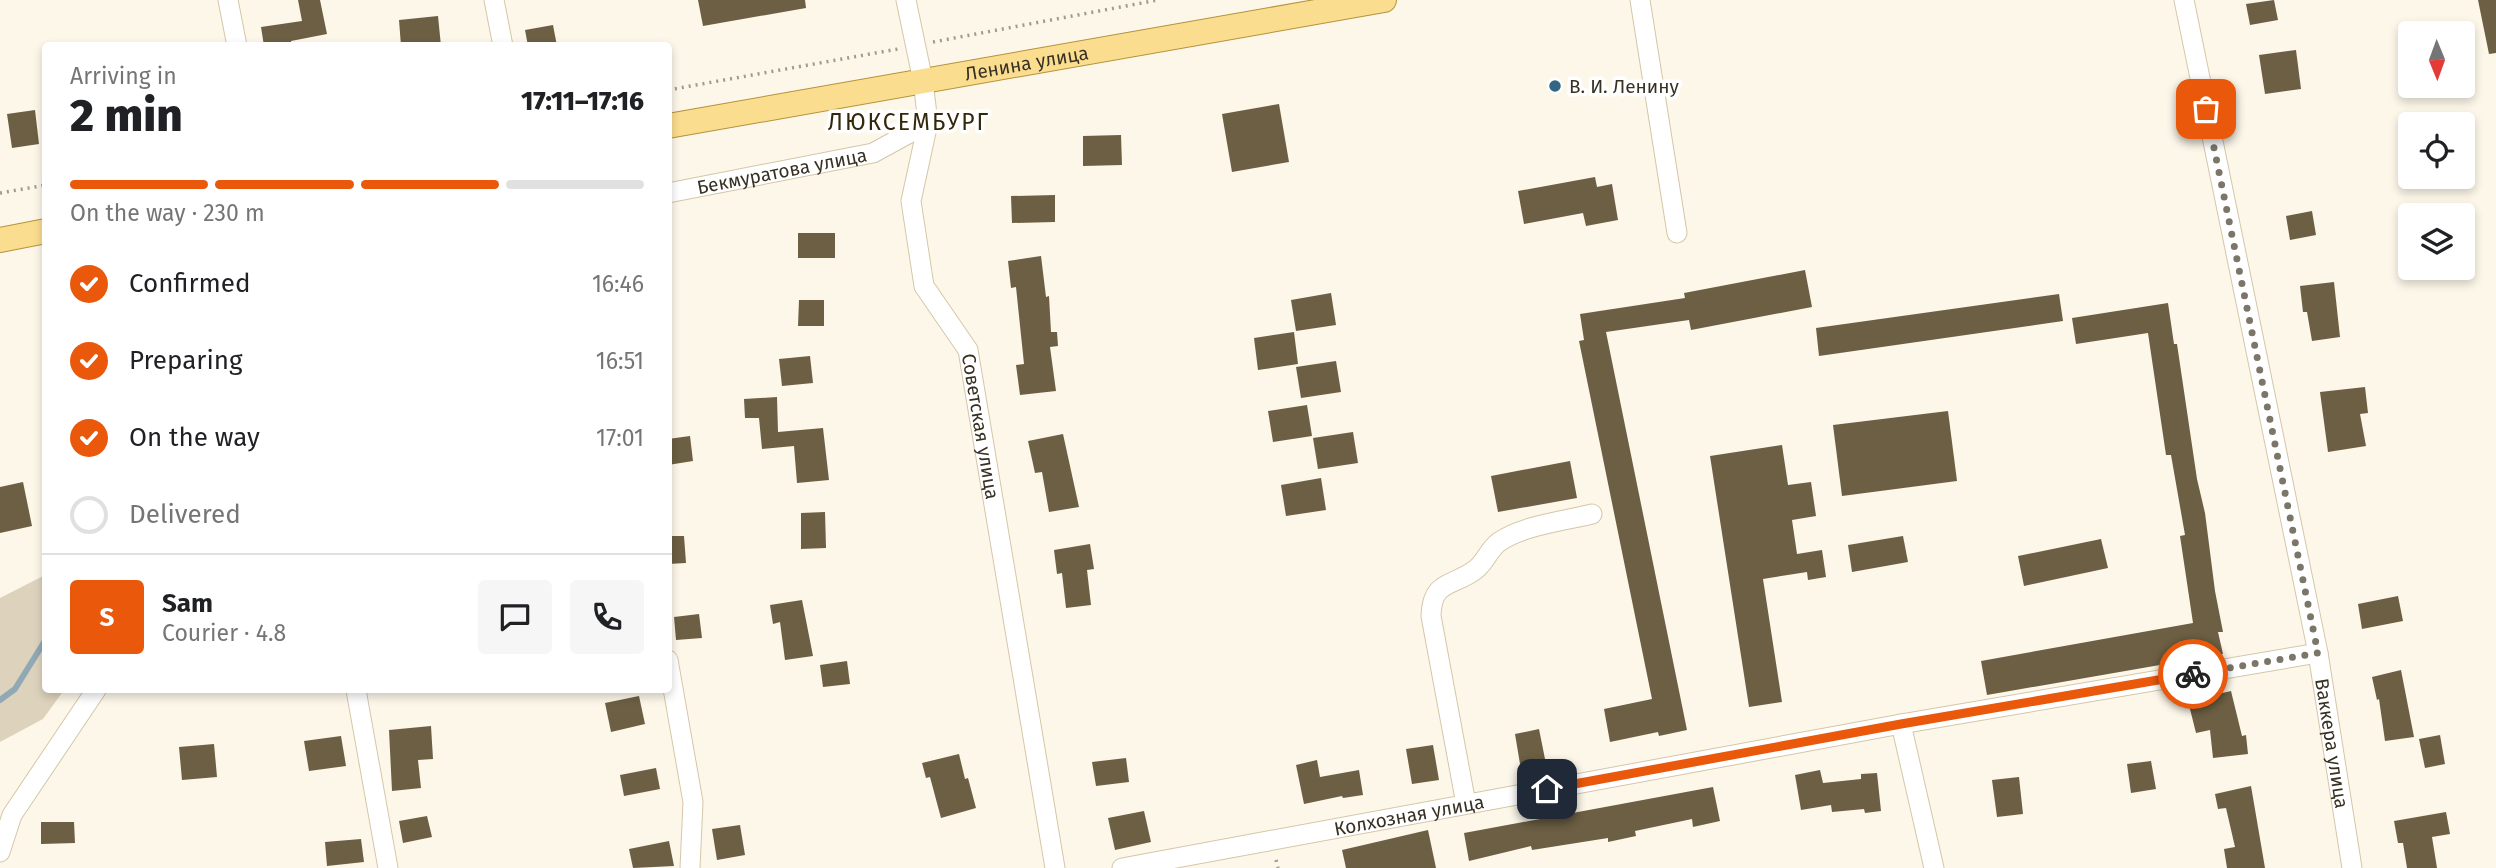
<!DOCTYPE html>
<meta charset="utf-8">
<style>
body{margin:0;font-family:"Fira Sans",sans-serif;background:#f6f6f6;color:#202124;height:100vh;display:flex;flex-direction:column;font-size:26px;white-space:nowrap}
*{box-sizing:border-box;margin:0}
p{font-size:23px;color:#757577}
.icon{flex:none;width:38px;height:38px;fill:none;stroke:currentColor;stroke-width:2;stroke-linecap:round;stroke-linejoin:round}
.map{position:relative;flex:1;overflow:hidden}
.panel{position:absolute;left:42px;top:42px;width:630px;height:651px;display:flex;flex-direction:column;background:#fff;border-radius:7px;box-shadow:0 4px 10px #0003}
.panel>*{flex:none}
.needle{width:46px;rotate:179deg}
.buttons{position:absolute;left:2398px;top:21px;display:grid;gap:14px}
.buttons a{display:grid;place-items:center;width:77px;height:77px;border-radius:7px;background:#fff;box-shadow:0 4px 10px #0003;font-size:35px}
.pin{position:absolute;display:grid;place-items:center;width:60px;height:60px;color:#fff;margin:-30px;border-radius:14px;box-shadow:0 4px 10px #0006}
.courier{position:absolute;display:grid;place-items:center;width:70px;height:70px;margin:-35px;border:5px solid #ea580c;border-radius:50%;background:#fff;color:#222;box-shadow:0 2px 9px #0007}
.headline em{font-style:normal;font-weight:800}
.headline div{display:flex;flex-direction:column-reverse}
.headline{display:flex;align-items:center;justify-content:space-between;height:119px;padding:0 28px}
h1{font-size:46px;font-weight:800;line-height:52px}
.bar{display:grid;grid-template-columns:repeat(4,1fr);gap:10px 7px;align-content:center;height:84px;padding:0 28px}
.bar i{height:9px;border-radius:5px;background:#e0e0e0}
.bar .active{background:#ea580c}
.bar p{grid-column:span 4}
.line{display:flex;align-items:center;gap:18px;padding:0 28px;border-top:2px solid #e0e0e0}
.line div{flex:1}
.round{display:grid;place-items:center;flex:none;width:74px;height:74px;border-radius:7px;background:#f6f6f6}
ol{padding:0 28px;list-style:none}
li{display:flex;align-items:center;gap:21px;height:77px}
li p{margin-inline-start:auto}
li .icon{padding:7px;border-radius:50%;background:#ea580c;color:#fff;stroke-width:4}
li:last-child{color:#757577}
li i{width:38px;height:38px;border:4px solid #e0e0e0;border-radius:50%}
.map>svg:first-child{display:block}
</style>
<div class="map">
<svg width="2496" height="868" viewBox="0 0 2496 868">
<rect width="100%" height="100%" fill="#fdf7ea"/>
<!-- green -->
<path fill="#ddd3bd" d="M45,575L46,690H64L43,719L0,742V598Z"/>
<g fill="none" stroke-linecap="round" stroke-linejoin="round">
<!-- stream -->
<path stroke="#91a9b4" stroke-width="6" d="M0,700L15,689L46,639"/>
</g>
<!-- building -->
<g fill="#6c5f43">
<path d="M298,0H320L327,34L291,41L292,46H264L261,27L302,21Z"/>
<path d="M698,0H805L806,8L703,26Z"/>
<path d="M2274,0L2278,20L2250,25L2246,4Z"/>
<path d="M2478,0H2496V53L2489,54Z"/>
<path d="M438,16L441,46H401L399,20Z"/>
<path d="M553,25L557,46H528L525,30Z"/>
<path d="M2296,50L2301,89L2265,94L2259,55Z"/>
<path d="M1279,104L1289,162L1232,172L1222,114Z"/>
<path d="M35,110L39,144L12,148L7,114Z"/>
<path d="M1121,135L1122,165L1083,166V136Z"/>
<path d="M1595,177L1597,187L1612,184L1618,220L1586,226L1583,213L1524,224L1518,191Z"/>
<path d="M1055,195V222L1012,223L1011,196Z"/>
<path d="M2312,211L2316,235L2290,240L2286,216Z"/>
<rect x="798" y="233" width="37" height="25"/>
<path d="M1041,256L1046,297L1049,296L1051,332H1057L1058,346L1050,347L1056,391L1020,395L1016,365L1024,364L1016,287L1011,288L1008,261Z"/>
<path d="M1805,270L1812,307L1691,330L1689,320L1606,332L1687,730L1659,736L1658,732L1610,742L1604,709L1652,699L1579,341L1584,340L1580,314L1685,298L1684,293Z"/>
<path d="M2334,282L2340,337L2312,341L2307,312H2303L2300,286Z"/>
<path d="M1331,293L1336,325L1296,331L1291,300Z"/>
<path d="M2059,294L2063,321L1819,356L1816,328Z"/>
<path d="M799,300H824V326H798Z"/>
<path d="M2168,303L2174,344H2177L2197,479L2205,513L2215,591L2223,632H2218L2223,654L1987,695L1981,661L2193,623L2180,536L2185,535L2171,455H2166L2148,333L2076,344L2072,318Z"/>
<path d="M1294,332L1298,364L1258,370L1254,338Z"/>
<path d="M810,356L813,383L782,386L779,359Z"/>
<path d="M1336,361L1341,392L1301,398L1296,367Z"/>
<path d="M2365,387L2368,413L2360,414L2366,446L2328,452L2320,392Z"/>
<path d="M777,397L778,432L823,428L829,480L797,483L794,446L762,449L759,418H745L744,399Z"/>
<path d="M1307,405L1312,436L1273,442L1268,411Z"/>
<path d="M1948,411L1957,481L1842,496L1833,425Z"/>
<path d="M1353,432L1358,463L1318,469L1313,438Z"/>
<path d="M1063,434L1079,507L1049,512L1042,472L1035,473L1028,441Z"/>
<path d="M690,436L693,461L668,465V439Z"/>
<path d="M1782,445L1788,485L1811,482L1816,516L1792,520L1797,554L1822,550L1826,577L1808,580L1807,572L1763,579L1782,702L1749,707L1710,456Z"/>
<path d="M1570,461L1577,498L1498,512L1491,476Z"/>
<path d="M1321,478L1326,510L1286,516L1281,485Z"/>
<path d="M23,482L32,526L0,533V487Z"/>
<path d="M825,512L826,548L801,549V513Z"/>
<path d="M668,536H684L686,563L668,564Z"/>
<path d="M1903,536L1908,562L1852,572L1848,545Z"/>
<path d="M2101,539L2108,568L2024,586L2018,556Z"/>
<path d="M1090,544L1094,569L1087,570L1091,605L1066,608L1062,573L1057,574L1054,550Z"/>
<path d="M2398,596L2403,621L2362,629L2358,604Z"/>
<path d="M802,600L813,656L785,660L780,622L773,624L770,605Z"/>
<path d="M699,614L702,638L676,640L674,617Z"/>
<path d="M847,661L850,684L823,687L820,665Z"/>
<path d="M2401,670L2414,737L2385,741L2379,699L2377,700L2372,677Z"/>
<path d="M2231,691L2242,736L2246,735L2248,754L2213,758L2210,730L2196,733L2188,701Z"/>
<path d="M639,696L645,724L611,732L605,703Z"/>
<path d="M431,726L433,759L418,760L421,788L392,791L389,730Z"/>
<path d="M1539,729L1545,759L1520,764L1515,734Z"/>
<path d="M2440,735L2445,764L2425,768L2419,739Z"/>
<path d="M341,736L346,766L309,771L304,741Z"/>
<path d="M214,744L217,777L182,780L179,747Z"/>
<path d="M1433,745L1439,780L1412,784L1406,749Z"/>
<path d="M959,754L965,779L968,778L976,808L941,818L930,777L926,778L922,763Z"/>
<path d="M1126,758L1129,782L1096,786L1092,762Z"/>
<path d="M1317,760L1320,777L1359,770L1363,795L1343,798L1342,796L1304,804L1296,765Z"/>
<path d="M2151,761L2156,789L2131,793L2127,764Z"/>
<path d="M656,768L660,789L624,796L620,775Z"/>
<path d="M1820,770L1823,783L1861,779V774L1877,773L1881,811L1865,813L1864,809L1832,812L1831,805L1801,810L1795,775Z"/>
<path d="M2019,777L2023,814L1997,817L1992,780Z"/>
<path d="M2251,786L2265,868H2227L2224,849L2235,847L2226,808L2218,809L2215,794Z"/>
<path d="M1713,787L1720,821L1693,827L1692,819L1635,831L1636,836L1608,842V838L1532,850L1531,846L1469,861L1464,833Z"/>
<path d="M1144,811L1151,842L1115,850L1108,818Z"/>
<path d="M2446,812L2450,834L2432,837L2437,868H2407L2403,843H2398L2394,821Z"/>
<path d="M427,816L432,837L403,843L399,821Z"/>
<path d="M41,822H74L75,843L41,844Z"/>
<path d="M740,825L745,855L717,860L712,829Z"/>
<path d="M1428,830L1436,868H1346L1342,850Z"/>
<path d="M361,839L364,862L327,866L325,842Z"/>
<path d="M669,841L674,866L633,868L629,849Z"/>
</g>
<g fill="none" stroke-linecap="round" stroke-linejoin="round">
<!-- minor casing -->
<g stroke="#d5c6a7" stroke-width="21">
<g id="minor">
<path d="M228,0L237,46"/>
<path d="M494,0L503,46"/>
<path id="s1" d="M906,0L923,81L928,123L911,201L924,286L968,350L1055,868"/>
<path d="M1640,0L1677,233"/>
<path id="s2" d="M2184,0L2318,653L2352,868"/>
<path id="s3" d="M668,193L873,153L928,123"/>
<path d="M668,660L693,802L690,868"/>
<path d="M356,690L388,868"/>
<path d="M1901,724L1934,868"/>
<path d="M1466,804L1431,616C1432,580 1452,587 1475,570C1486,562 1488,550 1499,542C1521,526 1564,521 1592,514"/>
<path d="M0,852L12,815L96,690"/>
<path id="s4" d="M1122,868L1901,724L2318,653"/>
</g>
</g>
<!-- major casing -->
<g stroke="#b5923a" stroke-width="26">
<g id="major">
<path id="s5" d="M668,126L1384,0"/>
<path d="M0,240L46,231"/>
</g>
</g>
<!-- path -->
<g stroke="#a09a8d" stroke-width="3.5" stroke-dasharray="2 5" stroke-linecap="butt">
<path d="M933,42L1158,0"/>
<path d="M668,90L898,49"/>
<path d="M0,193L46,185"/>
<path d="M1276,860L1278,868"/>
</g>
<!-- minor -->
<use href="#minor" stroke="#fff" stroke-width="19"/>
<!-- major -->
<use href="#major" stroke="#fbdd90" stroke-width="24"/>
</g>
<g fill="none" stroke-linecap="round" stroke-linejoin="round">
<!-- done -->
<path stroke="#7c7669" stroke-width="7" stroke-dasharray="0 12.6" d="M2193,674L2318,653L2206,109"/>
<!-- route -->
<path stroke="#ea580c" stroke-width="9" d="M1547,789L1901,724L2193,674"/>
</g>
<!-- markers -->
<circle fill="#316782" stroke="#fff" stroke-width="2.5" cx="1555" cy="86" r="7"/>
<g text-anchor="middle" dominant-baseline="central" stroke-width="7" stroke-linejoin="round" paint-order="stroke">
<!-- street labels -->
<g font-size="19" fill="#373124" stroke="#fff">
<text stroke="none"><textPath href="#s5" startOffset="364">Ленина улица</textPath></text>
<text stroke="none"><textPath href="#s3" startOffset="116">Бекмуратова улица</textPath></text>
<text stroke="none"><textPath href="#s1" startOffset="446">Советская улица</textPath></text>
<text stroke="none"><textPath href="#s2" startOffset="758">Ваккера улица</textPath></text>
<text stroke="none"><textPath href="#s4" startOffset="292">Колхозная улица</textPath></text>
</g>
<!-- poi labels -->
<g font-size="19" fill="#373124" stroke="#fff" text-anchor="start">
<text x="1569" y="86">В. И. Ленину</text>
</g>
<!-- quarter labels -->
<g font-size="23" letter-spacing="2" fill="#34280c" stroke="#fff">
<text x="909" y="122">ЛЮКСЕМБУРГ</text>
</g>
</g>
</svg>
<div class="buttons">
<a><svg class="needle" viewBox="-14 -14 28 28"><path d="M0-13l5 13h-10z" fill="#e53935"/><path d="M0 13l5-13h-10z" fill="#757577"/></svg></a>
<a><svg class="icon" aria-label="locate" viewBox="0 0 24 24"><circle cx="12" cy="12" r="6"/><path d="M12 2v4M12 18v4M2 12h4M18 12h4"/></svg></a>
<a><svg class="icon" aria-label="layers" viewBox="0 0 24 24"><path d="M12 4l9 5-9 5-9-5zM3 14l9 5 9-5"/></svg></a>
</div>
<div class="pin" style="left:2206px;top:109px;background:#ea580c"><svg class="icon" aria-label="bag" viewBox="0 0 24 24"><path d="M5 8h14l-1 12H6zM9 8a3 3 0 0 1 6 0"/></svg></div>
<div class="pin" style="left:1547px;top:789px;background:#1f2937"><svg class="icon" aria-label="home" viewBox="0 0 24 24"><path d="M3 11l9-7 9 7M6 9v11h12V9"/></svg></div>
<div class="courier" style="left:2193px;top:674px"><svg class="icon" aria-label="bike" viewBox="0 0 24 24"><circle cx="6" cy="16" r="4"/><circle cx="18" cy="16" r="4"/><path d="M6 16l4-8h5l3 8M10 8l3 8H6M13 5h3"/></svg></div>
<section class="panel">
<div class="headline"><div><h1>2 min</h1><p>Arriving in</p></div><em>17:11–17:16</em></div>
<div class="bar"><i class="active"></i><i class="active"></i><i class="active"></i><i></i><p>On the way · 230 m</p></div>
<ol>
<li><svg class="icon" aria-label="check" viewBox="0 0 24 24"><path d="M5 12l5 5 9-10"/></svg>Confirmed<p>16:46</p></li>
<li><svg class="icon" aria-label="check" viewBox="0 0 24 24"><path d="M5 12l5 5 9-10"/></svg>Preparing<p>16:51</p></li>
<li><svg class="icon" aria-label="check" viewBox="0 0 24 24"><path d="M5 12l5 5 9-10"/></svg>On the way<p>17:01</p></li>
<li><i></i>Delivered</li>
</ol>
<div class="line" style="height:126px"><b class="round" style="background:#ea580c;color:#fff">S</b><div><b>Sam</b><p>Courier · 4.8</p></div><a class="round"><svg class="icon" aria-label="chat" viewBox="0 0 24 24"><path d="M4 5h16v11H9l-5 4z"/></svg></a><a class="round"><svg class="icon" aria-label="phone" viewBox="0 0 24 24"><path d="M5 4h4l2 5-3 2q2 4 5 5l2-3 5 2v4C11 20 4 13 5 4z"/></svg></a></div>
</section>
</div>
